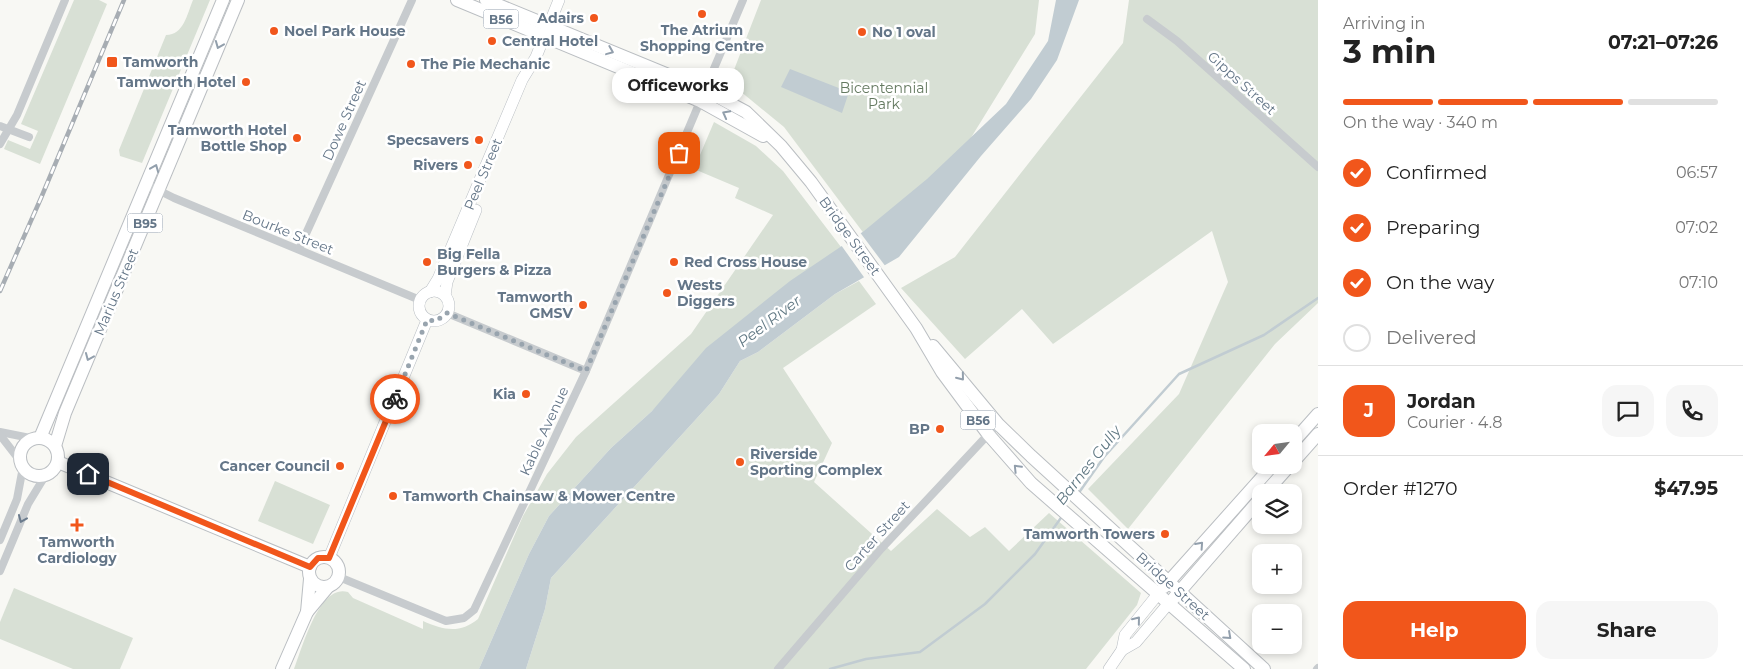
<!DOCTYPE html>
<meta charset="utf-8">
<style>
body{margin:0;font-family:Montserrat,sans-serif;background:#f6f6f6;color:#222;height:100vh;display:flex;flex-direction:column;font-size:19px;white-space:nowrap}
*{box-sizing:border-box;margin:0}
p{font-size:16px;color:#767676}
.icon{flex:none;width:28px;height:28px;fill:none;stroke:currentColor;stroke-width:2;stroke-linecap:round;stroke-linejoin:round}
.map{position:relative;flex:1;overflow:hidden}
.details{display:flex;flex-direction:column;background:#fff;width:425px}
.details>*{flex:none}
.needle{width:32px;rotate:241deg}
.controls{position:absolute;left:1252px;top:424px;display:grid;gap:10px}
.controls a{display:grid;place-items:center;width:50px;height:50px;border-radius:10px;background:#fff;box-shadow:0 2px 8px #0003;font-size:25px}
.pin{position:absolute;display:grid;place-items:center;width:42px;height:42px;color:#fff;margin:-21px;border-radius:10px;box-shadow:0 2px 8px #0006}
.courier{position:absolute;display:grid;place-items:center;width:50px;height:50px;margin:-25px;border:4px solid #f1561b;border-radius:50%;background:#fff;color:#222;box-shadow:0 1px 6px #0007}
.bubble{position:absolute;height:35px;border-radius:15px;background:#fff;box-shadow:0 2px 8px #0003;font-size:16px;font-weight:700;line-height:35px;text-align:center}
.summary em{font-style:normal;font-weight:700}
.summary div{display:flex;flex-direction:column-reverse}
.summary{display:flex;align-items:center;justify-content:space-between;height:85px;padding:0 25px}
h1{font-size:32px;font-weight:700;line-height:38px}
.bar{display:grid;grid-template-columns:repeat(4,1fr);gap:8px 5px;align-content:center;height:60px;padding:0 25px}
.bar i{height:6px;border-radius:4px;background:#e0e0e0}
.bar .selected{background:#f1561b}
.bar p{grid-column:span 4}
.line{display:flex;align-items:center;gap:12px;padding:0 25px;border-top:1px solid #e0e0e0}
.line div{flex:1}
.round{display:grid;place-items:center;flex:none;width:52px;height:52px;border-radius:15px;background:#f6f6f6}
ol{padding:0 25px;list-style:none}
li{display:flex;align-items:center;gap:15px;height:55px}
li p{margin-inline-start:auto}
li .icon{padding:5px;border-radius:50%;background:#f1561b;color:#fff;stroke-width:4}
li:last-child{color:#767676}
li i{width:28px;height:28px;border:2px solid #e0e0e0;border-radius:50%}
.primary-button{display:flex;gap:10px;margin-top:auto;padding:10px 25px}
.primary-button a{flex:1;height:58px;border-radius:15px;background:#f1561b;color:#fff;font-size:20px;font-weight:700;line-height:58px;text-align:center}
.primary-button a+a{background:#f6f6f6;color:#222}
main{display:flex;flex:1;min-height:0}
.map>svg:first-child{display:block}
</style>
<main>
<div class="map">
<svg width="1318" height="669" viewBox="0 0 1318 669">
<rect width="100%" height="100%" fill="#f8f8f4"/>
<!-- green -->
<g fill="#d8e0d5">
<path d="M74,0H99L107,4L40,164L4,149L8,140L30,149L38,131L21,124Z"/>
<path d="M193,0H210L142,163L120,156L119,150L166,35C184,35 187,14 193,0Z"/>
<path d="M761,0H1039L1035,34L956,162L868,239L784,127L740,91L732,75Z"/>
<path d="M1129,0H1318V303L1275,344L1128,529L1088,489L1179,394L1228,282L1212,231L1053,344L1022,309L965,359L901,288L955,257L1123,43Z"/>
<path d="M714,122L756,146L783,171L841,247L652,411L611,448L549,516L529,554L479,669H294C302,649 319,583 348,592L353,598L423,629V621C443,630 460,634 478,619L523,516L547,474L576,437L691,334L773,215L735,198L739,188L694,169Z"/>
<path d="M859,281L876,304L783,368L832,443L814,482L891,551L937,509L970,537L985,527L1009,551L1049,513L1141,593L1137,605L1086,669H526L545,609L551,578L719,394L740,361L758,352L835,294Z"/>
<path d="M275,481L330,505L313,544L258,521Z"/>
<path d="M14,588L133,638L120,669H73L0,639V622Z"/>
</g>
<!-- water -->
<g fill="#c1ccd2">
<path d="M1056,0H1079L1057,60L1031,99L981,156L899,257L835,294L758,352L740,361L719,394L551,578L545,609L526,669H479L529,554L549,516L611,448L652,411L706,348L790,281L864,231L927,179L1006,104L1048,41Z"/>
<path d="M790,69L849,92L842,113L781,87Z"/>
</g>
<!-- pier -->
<path fill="#f8f8f4" d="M859,231L886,267L866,280L841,245Z"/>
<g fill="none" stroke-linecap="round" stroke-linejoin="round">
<!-- stream -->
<g stroke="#c1ccd2" stroke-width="2.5">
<path d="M1078,494L1104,457L1179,374L1264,335L1318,298"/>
<path d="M830,669L866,659L920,652L985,604L1035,554L1063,515"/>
</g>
<!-- secondary casing -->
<g stroke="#b9bec3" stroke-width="12">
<g id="secondary">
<circle cx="434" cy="306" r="15"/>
<path d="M430,292L438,279L522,80L536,57L559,0"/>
<path d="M445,296L447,282L476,210"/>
<path d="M329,558L427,320"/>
<path d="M1122,650L1136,642L1169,603"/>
<path d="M1109,669L1122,650L1125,635L1158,594"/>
</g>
</g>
<!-- primary casing -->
<g stroke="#babec2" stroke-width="14">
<g id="primary">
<path d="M457,0L700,101L763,136"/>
<path d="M486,0L705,90L746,112L781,146L811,182L916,328L942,372L988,434L1031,483L1244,669"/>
<path d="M933,346L998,424L1031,456L1264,669"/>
<circle cx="39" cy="457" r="19"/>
<path d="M40,438L223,0"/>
<path d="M1294,441L1318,414"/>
<path d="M55,446L65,413L238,0"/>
<path d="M1294,461L1318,434"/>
<path d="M58,462L310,567"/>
<path d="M1266,492L1290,465"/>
<circle cx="324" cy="572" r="15"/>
<path d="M1164,587L1273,465"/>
<path d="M1174,598L1261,498"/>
<path d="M307,612L327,588"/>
<path d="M282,669L307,612L310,579"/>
</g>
</g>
<!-- street -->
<g stroke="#c7cbce" stroke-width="8">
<path d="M1147,19L1177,41L1318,167"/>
<path d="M0,126L29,137"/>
<path d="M0,144L17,115L65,0"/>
<path d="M148,185L174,198L420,300"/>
<path d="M299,249L412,0"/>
<path d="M447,313L586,371"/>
<path d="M0,432L35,439"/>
<path d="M0,435L21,462"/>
<path d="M0,540L17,499L23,467"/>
<path d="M0,571L28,504L45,476"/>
<path d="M339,577L446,621L464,618L474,610L586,371L743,0"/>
<path d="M778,669L881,549L998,424"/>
<path d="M1317,669L1318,668"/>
</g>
<!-- secondary -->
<use href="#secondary" stroke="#fff" stroke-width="11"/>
<!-- primary -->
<use href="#primary" stroke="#fff" stroke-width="12"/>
<!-- rail casing -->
<g stroke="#a7adb3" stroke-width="4.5">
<path id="rail" d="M0,291L41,198L124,0"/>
</g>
<!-- rail -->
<use href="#rail" stroke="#fff" stroke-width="2.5" stroke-dasharray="8" stroke-linecap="butt"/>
</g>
<!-- one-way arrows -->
<defs><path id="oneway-chevron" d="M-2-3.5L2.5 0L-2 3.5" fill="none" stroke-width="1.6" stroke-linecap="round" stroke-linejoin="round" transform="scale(1.25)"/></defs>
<g stroke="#929fac">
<use href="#oneway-chevron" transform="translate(219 45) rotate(112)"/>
<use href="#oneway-chevron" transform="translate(610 51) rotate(22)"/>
<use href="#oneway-chevron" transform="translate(726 114) rotate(-152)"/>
<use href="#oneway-chevron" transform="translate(155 168) rotate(-68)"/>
<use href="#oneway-chevron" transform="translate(89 357) rotate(113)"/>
<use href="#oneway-chevron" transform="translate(961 377) rotate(51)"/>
<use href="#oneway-chevron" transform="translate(1017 468) rotate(-134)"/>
<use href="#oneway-chevron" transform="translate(1200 545) rotate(-48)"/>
<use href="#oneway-chevron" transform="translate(1137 620) rotate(-51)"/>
<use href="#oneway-chevron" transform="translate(1228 636) rotate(42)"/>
</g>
<use stroke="#697a8c" href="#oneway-chevron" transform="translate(22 519) rotate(113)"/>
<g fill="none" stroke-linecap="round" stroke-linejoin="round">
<!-- done -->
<path stroke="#98a4ae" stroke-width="5" stroke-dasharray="0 9" d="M395,399L427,320L436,321L447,313L586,371L679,153"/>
<!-- route -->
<path stroke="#f1561b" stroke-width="6" d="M88,474L310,567L318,558H329L395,399"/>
</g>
<!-- markers -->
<g fill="#f1561b" stroke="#fff" stroke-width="2">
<circle cx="702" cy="14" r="5"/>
<circle cx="594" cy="18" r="5"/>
<circle cx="274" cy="31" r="5"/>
<circle cx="862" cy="32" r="5"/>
<circle cx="492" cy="41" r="5"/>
<rect x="106" y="56" width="12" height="12" rx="2.5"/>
<circle cx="411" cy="64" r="5"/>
<circle cx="246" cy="82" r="5"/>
<circle cx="297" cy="138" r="5"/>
<circle cx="479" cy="140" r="5"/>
<circle cx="468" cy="165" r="5"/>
<circle cx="427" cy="262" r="5"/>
<circle cx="674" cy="262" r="5"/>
<circle cx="667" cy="293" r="5"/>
<circle cx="583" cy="305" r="5"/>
<circle cx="526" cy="394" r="5"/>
<circle cx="940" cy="429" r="5"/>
<circle cx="740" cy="462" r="5"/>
<circle cx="340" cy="466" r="5"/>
<circle cx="393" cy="496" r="5"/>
<path d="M74.5 517.5h5v5h5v5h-5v5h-5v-5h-5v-5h5z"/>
<circle cx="1165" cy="534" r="5"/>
</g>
<g text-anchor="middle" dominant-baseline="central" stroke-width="5" stroke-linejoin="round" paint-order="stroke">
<!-- shield labels -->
<g fill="#fff" stroke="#929fac" stroke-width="1">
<rect x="483.5" y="9.5" width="35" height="19" rx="4"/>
<rect x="127.5" y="213.5" width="35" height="19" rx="4"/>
<rect x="960.5" y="410.5" width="35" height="19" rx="4"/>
</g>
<g font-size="12" font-weight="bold" fill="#647688">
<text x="501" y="19">B56</text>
<text x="145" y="223">B95</text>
<text x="978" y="420">B56</text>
</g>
<!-- poi labels -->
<g font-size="14" font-weight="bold" fill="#647688" stroke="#fff" text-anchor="end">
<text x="584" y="18">Adairs</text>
<text x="702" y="30" text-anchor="middle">The Atrium<tspan x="702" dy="16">Shopping Centre</tspan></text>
<text x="284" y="31" text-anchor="start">Noel Park House</text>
<text x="872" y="32" text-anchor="start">No 1 oval</text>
<text x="502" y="41" text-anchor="start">Central Hotel</text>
<text x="123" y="62" text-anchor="start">Tamworth</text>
<text x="421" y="64" text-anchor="start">The Pie Mechanic</text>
<text x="236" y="82">Tamworth Hotel</text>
<text x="287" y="130">Tamworth Hotel<tspan x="287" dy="16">Bottle Shop</tspan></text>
<text x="469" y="140">Specsavers</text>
<text x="458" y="165">Rivers</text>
<text x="437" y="254" text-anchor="start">Big Fella<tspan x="437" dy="16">Burgers &amp; Pizza</tspan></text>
<text x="684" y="262" text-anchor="start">Red Cross House</text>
<text x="677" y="285" text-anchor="start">Wests<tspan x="677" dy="16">Diggers</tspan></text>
<text x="573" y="297">Tamworth<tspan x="573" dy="16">GMSV</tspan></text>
<text x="516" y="394">Kia</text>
<text x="930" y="429">BP</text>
<text x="750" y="454" text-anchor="start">Riverside<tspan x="750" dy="16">Sporting Complex</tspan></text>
<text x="330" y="466">Cancer Council</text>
<text x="403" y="496" text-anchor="start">Tamworth Chainsaw &amp; Mower Centre</text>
<text x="1155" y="534">Tamworth Towers</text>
<text x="77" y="542" text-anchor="middle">Tamworth<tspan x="77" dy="16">Cardiology</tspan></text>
</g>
<!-- street labels -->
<g font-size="14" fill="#647688" stroke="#fff">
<text transform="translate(1242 83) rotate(42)">Gipps Street</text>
<text transform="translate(344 120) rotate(-66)">Dowe Street</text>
<text transform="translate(483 174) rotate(-67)">Peel Street</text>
<text transform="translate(288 232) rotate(22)">Bourke Street</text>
<text transform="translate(850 236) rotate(54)">Bridge Street</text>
<text transform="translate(116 292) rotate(-67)">Marius Street</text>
<text transform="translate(544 431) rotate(-65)">Kable Avenue</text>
<text transform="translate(877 536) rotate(-48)">Carter Street</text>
<text transform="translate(1173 586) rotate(42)">Bridge Street</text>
</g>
<!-- park labels -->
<g font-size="14" fill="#647960" stroke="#fff">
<text x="884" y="88">Bicentennial<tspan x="884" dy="16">Park</tspan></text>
</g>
<!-- water labels -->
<g font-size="15" font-style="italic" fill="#607883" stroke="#fff">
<text transform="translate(769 321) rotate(-37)">Peel River</text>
<text transform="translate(1088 465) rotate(-52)">Barnes Gully</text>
</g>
</g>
</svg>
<div class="controls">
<a><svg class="needle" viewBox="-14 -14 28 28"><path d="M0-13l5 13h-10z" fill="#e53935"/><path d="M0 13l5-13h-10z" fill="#767676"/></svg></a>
<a><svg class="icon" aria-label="layers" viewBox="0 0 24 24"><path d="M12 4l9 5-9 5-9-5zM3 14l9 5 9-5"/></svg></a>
<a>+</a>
<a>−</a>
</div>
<div class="pin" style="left:679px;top:153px;background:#ea580c"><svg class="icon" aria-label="bag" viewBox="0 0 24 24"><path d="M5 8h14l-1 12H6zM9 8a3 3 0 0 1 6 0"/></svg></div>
<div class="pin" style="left:88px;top:474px;background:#1f2937"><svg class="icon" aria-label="home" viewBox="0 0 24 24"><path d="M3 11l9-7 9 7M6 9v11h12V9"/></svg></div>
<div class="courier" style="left:395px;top:399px"><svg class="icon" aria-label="bike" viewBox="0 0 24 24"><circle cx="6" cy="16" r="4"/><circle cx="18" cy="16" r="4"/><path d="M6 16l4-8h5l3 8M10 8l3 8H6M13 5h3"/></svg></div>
<div class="bubble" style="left:612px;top:68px;width:132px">Officeworks</div>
</div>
<section class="details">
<div class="summary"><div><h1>3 min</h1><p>Arriving in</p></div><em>07:21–07:26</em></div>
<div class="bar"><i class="selected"></i><i class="selected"></i><i class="selected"></i><i></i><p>On the way · 340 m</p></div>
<ol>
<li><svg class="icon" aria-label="check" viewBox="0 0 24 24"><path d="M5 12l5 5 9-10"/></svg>Confirmed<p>06:57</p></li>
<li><svg class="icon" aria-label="check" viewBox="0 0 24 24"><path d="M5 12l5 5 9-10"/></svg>Preparing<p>07:02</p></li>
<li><svg class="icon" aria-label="check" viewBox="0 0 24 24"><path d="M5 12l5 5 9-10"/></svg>On the way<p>07:10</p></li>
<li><i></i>Delivered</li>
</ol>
<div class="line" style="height:90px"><b class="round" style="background:#f1561b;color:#fff">J</b><div><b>Jordan</b><p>Courier · 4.8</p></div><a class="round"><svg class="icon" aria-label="chat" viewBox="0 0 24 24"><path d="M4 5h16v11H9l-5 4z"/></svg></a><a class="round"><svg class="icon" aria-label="phone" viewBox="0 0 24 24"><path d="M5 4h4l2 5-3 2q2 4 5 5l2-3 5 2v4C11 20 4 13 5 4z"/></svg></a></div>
<div class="line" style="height:65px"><div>Order #1270</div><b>$47.95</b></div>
<div class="primary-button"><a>Help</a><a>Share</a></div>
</section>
</main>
